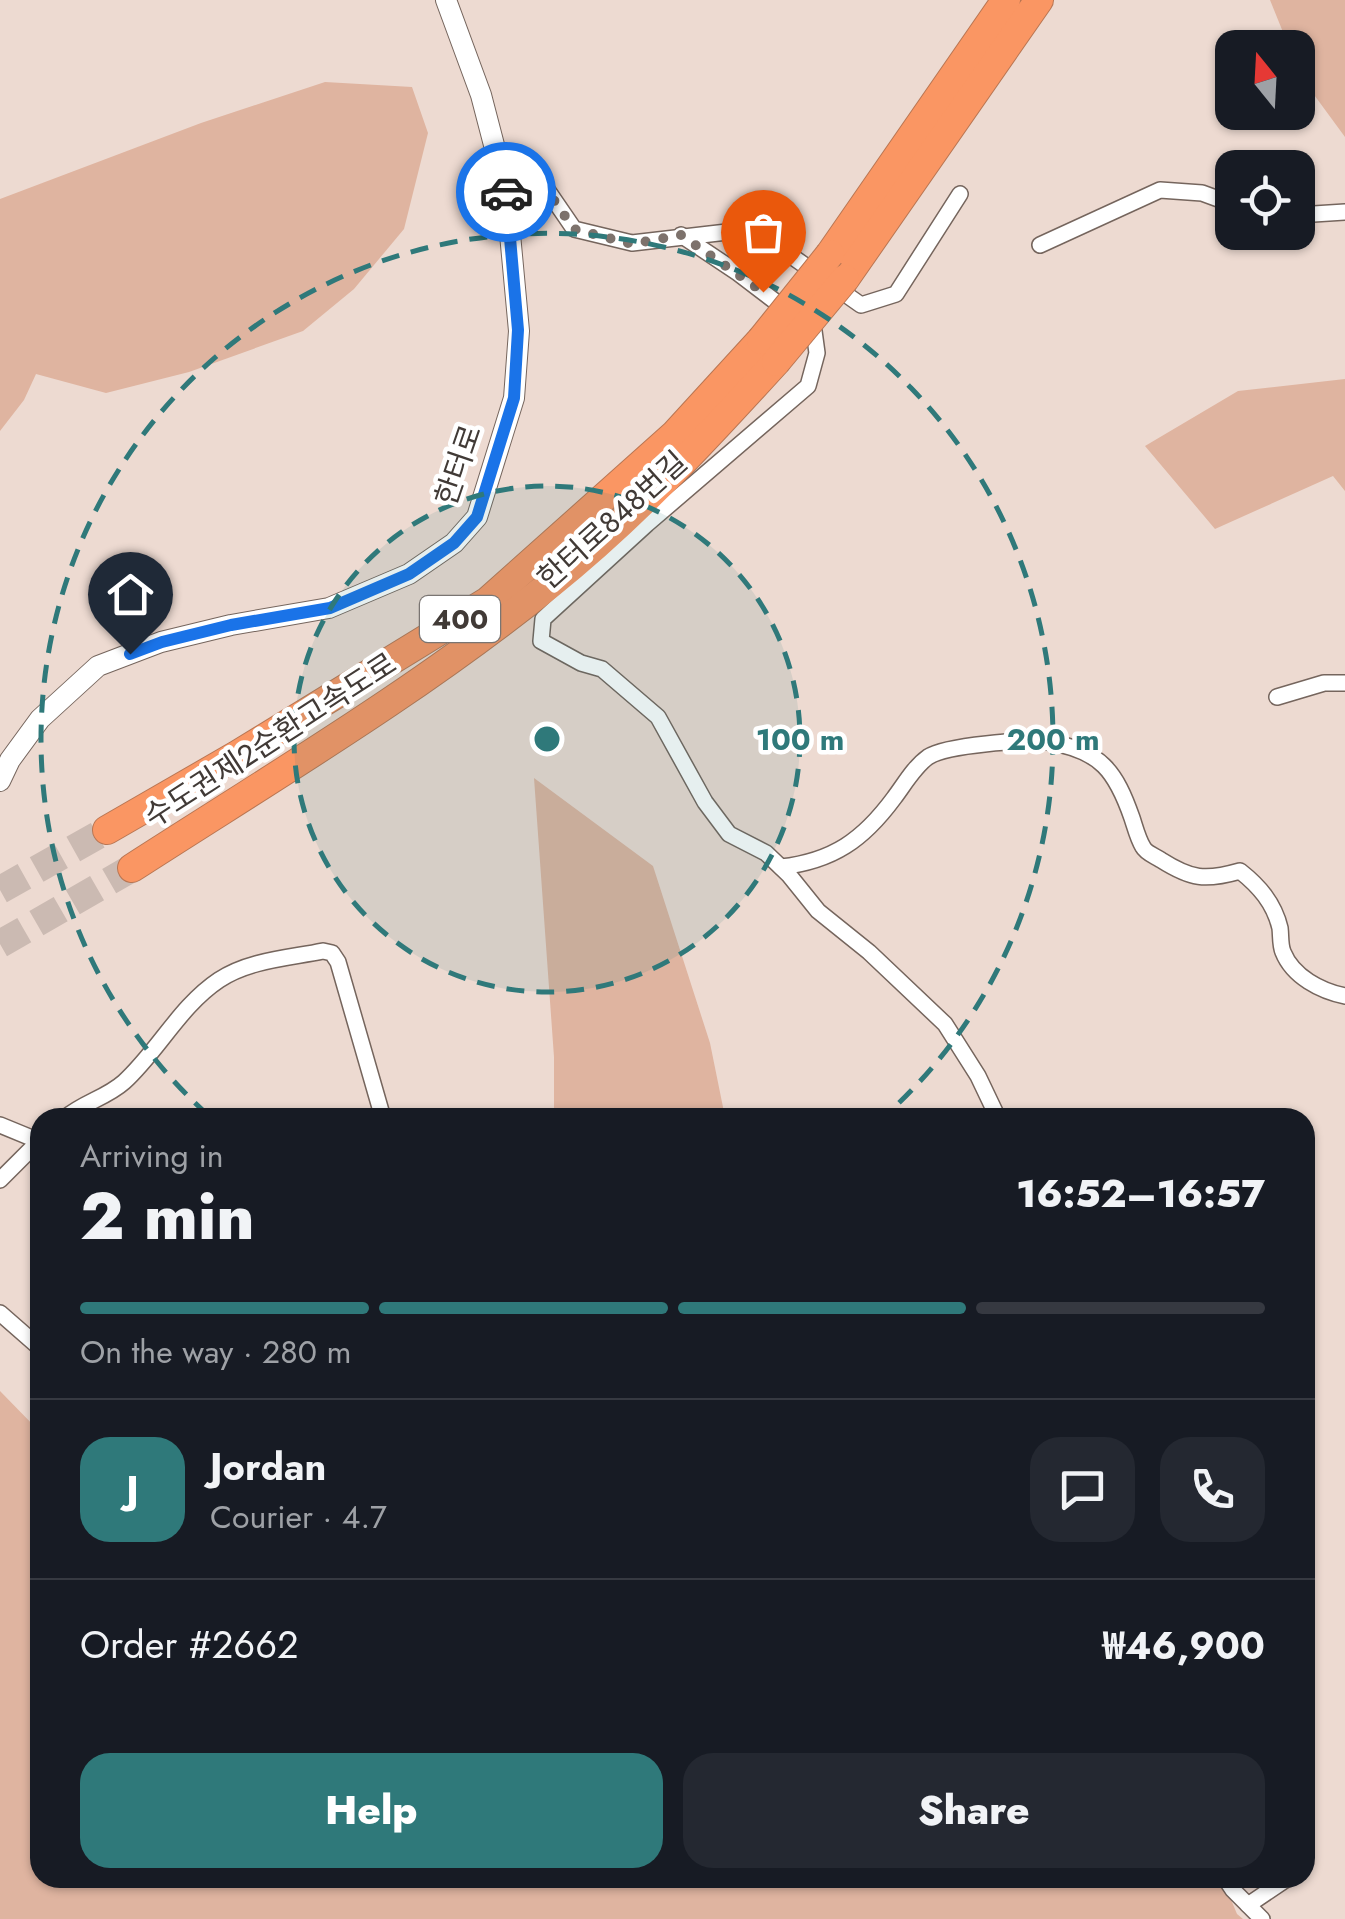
<!DOCTYPE html>
<meta charset="utf-8">
<style>
body{margin:0;font-family:Jost,"Noto Sans KR",sans-serif;background:#242831;color:#f1f3f6;height:100vh;display:flex;flex-direction:column;font-size:38px;white-space:nowrap}
*{box-sizing:border-box;margin:0}
p{font-size:32px;color:#9ea1a6}
.icon{flex:none;width:55px;height:55px;fill:none;stroke:currentColor;stroke-width:2;stroke-linecap:round;stroke-linejoin:round}
.map{position:relative;flex:1;overflow:hidden}
.details{position:absolute;left:30px;top:1108px;width:1285px;height:780px;display:flex;flex-direction:column;background:#171b24;border-radius:30px;box-shadow:0 2px 8px #0004}
.details>*{flex:none}
.needle{width:65px;rotate:342deg}
.fabs{position:absolute;left:1215px;top:30px;display:grid;gap:20px}
.fabs a{display:grid;place-items:center;width:100px;height:100px;border-radius:20px;background:#171b24;box-shadow:0 2px 8px #0004;font-size:50px}
.pin{position:absolute;display:grid;place-items:center;width:85px;height:85px;color:#fff;margin:-102px -42px;border-radius:50% 50% 50% 0;rotate:-45deg;box-shadow:0 0 10px #0007}
.pin .icon{rotate:45deg}
.courier{position:absolute;display:grid;place-items:center;width:100px;height:100px;margin:-50px;border:8px solid #1a73e8;border-radius:50%;background:#fff;color:#222;box-shadow:0 2px 12px #0007}
.overview em{font-style:normal;font-weight:800}
.overview div{display:flex;flex-direction:column-reverse}
.overview{display:flex;align-items:center;justify-content:space-between;height:170px;padding:0 50px}
h1{font-size:65px;font-weight:800;line-height:75px}
.bar{display:grid;grid-template-columns:repeat(4,1fr);gap:15px 10px;align-content:center;height:120px;padding:0 50px}
.bar i{height:12px;border-radius:8px;background:#363941}
.bar .on{background:#2f797a}
.bar p{grid-column:span 4}
.line{display:flex;align-items:center;gap:25px;padding:0 50px;border-top:2px solid #363941}
.line div{flex:1}
.round{display:grid;place-items:center;flex:none;width:105px;height:105px;border-radius:30px;background:#242831}
.button{display:flex;gap:20px;margin-top:auto;padding:20px 50px}
.button a{flex:1;height:115px;border-radius:30px;background:#2f797a;color:#fff;font-size:40px;font-weight:800;line-height:115px;text-align:center}
.button a+a{background:#242831;color:#f1f3f6}
.map>svg:first-child{display:block}
</style>
<div class="map">
<svg width="1345" height="1919" viewBox="0 0 1345 1919">
<rect width="100%" height="100%" fill="#eddad1"/>
<!-- green -->
<g fill="#dfb4a0">
<path d="M1270,0H1345V137L1301,77L1298,48L1289,47Z"/>
<path d="M325,82L412,87L428,133L404,229L354,289L303,331L189,372L106,393L36,374L24,400L0,431V199L201,123Z"/>
<path d="M1345,379V491L1333,476L1215,529L1145,446L1238,391Z"/>
<path d="M534,778L653,866L710,1043L725,1117H554V1057Z"/>
<path d="M0,1391L40,1432V1878H1222L1237,1914L1243,1919H0Z"/>
</g>
<g fill="none" stroke-linecap="round" stroke-linejoin="round">
<!-- motorway-tunnel -->
<g stroke="#cbbab2" stroke-width="28" stroke-dasharray="28 14" stroke-linecap="butt">
<path d="M0,890L107,830"/>
<path d="M0,944L132,868"/>
</g>
<!-- minor casing -->
<g stroke="#75655d" stroke-width="18">
<g id="minor">
<path d="M497,159L537,175L574,229L632,243L753,229L861,305L896,294L960,194"/>
<path d="M1298,215L1345,212"/>
<path d="M681,235L738,273L814,331L817,353L808,386L647,524L543,619L541,641L581,663L602,669L658,717L705,802L729,834L766,853L789,875L818,911L869,952L945,1024L978,1076L998,1118"/>
<path d="M1040,245L1160,190L1202,193L1232,204"/>
<path d="M1277,697L1324,683H1345"/>
<path d="M781,867C833,861 863,840 894,798C904,785 914,767 928,757C946,745 1026,739 1048,742C1101,750 1116,772 1132,818C1135,827 1138,839 1143,847C1146,853 1155,856 1161,860C1191,879 1205,881 1240,871C1259,886 1274,903 1280,928C1281,936 1280,945 1283,952C1293,977 1321,991 1345,996"/>
<path d="M65,1118C84,1102 106,1098 124,1082C158,1051 180,1006 219,980C249,960 289,958 323,951L332,953L338,962L383,1118"/>
<path d="M0,1125L39,1141"/>
<path d="M0,1180L40,1140"/>
<path d="M0,1313L40,1348"/>
<path d="M1225,1878L1233,1890L1262,1919"/>
<path d="M1248,1905L1288,1878"/>
</g>
</g>
<!-- secondary casing -->
<g stroke="#75655d" stroke-width="22">
<path id="secondary" d="M0,781L10,760L40,719L98,666L161,642L231,625L329,608L409,574L454,543L477,517L514,398L519,331L506,191L481,95L446,0"/>
</g>
<!-- motorway casing -->
<g stroke="#b97653" stroke-width="30">
<g id="motorway">
<path d="M830,254L1006,0"/>
<path d="M845,279L1039,0"/>
<path d="M107,830L237,755L488,601L675,434L761,340"/>
<path d="M132,868C273,777 418,691 548,586C632,519 704,441 776,362"/>
</g>
</g>
<!-- minor -->
<use href="#minor" stroke="#fff" stroke-width="15"/>
<!-- secondary -->
<use href="#secondary" stroke="#fff" stroke-width="20"/>
<!-- motorway -->
<use href="#motorway" stroke="#fa9663" stroke-width="28"/>
<!-- motorway-bridge casing -->
<g stroke="#b97653" stroke-width="30" stroke-linecap="butt">
<g id="motorway-bridge">
<path d="M761,340L830,254"/>
<path d="M776,362L845,279"/>
</g>
</g>
<!-- motorway-bridge -->
<use href="#motorway-bridge" stroke="#fa9663" stroke-width="28"/>
</g>
<g fill="none" stroke-linecap="round" stroke-linejoin="round">
<!-- done -->
<path stroke="#7d726c" stroke-width="10" stroke-dasharray="0 18" d="M506,192L497,159L537,176L574,229L632,244L681,235L763,292"/>
<!-- route -->
<path stroke="#1a73e8" stroke-width="12" d="M130,654L162,642L231,625L330,608L409,574L454,543L477,517L514,398L518,330L506,192"/>
</g>
<!-- distance rings -->
<circle cx="547" cy="739" r="253" fill="#2f797a" fill-opacity=".12"/>
<g fill="none" stroke="#2f797a" stroke-width="5" stroke-dasharray="18 12">
<circle cx="547" cy="739" r="253"/>
<path d="M208 1115A506 506 0 1 1 886 1115"/>
</g>
<g text-anchor="middle" dominant-baseline="central" stroke-width="9" stroke-linejoin="round" paint-order="stroke">
<!-- shield labels -->
<rect fill="#fff" stroke="#7a7572" stroke-width="2.5" x="420" y="596" width="80" height="46" rx="8"/>
<g font-size="28" font-weight="bold" fill="#413a36">
<text x="460" y="619">400</text>
</g>
<!-- street labels -->
<g font-size="30" fill="#413a36" stroke="#fff">
<text transform="translate(458 465) rotate(-71)">한터로</text>
<text transform="translate(612 520) rotate(-42)">한터로848번길</text>
<text transform="translate(270 740) rotate(-33)">수도권제2순환고속도로</text>
</g>
</g>
<circle cx="547" cy="739" r="15" fill="#2f797a" stroke="#fff" stroke-width="5"/>
<g font-size="30" text-anchor="middle" font-weight="bold" fill="#2f797a" stroke="#fff" stroke-width="9" stroke-linejoin="round" paint-order="stroke">
<text x="800" y="750">100 m</text>
<text x="1053" y="750">200 m</text>
</g>
</svg>
<div class="fabs">
<a><svg class="needle" viewBox="-14 -14 28 28"><path d="M0-13l5 13h-10z" fill="#e53935"/><path d="M0 13l5-13h-10z" fill="#9ea1a6"/></svg></a>
<a><svg class="icon" aria-label="locate" viewBox="0 0 24 24"><circle cx="12" cy="12" r="6"/><path d="M12 2v4M12 18v4M2 12h4M18 12h4"/></svg></a>
</div>
<div class="pin" style="left:763px;top:292px;background:#ea580c"><svg class="icon" aria-label="bag" viewBox="0 0 24 24"><path d="M5 8h14l-1 12H6zM9 8a3 3 0 0 1 6 0"/></svg></div>
<div class="pin" style="left:130px;top:654px;background:#1f2937"><svg class="icon" aria-label="home" viewBox="0 0 24 24"><path d="M3 11l9-7 9 7M6 9v11h12V9"/></svg></div>
<div class="courier" style="left:506px;top:192px"><svg class="icon" aria-label="car" viewBox="0 0 24 24"><path d="M5 17H2v-5l4-1 3-4h7l3 4 3 1v5h-3M9 17h6M6 11h13"/><circle cx="7" cy="17" r="2"/><circle cx="17" cy="17" r="2"/></svg></div>
<section class="details">
<div class="overview"><div><h1>2 min</h1><p>Arriving in</p></div><em>16:52–16:57</em></div>
<div class="bar"><i class="on"></i><i class="on"></i><i class="on"></i><i></i><p>On the way · 280 m</p></div>
<div class="line" style="height:180px"><b class="round" style="background:#2f797a;color:#fff">J</b><div><b>Jordan</b><p>Courier · 4.7</p></div><a class="round"><svg class="icon" aria-label="chat" viewBox="0 0 24 24"><path d="M4 5h16v11H9l-5 4z"/></svg></a><a class="round"><svg class="icon" aria-label="phone" viewBox="0 0 24 24"><path d="M5 4h4l2 5-3 2q2 4 5 5l2-3 5 2v4C11 20 4 13 5 4z"/></svg></a></div>
<div class="line" style="height:130px"><div>Order #2662</div><b>₩46,900</b></div>
<div class="button"><a>Help</a><a>Share</a></div>
</section>
</div>
